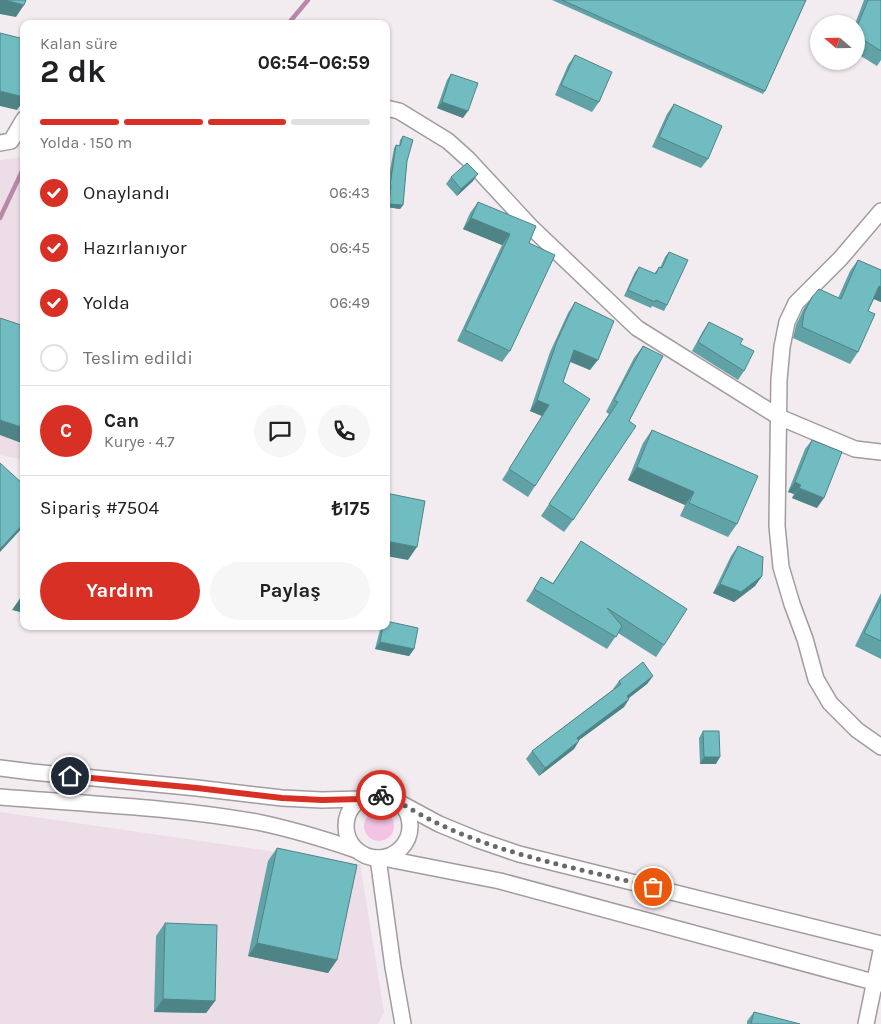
<!DOCTYPE html>
<html lang="tr">
<meta charset="utf-8">
<style>
body{margin:0;font-family:Karla,sans-serif;background:#f6f6f6;color:#202124;height:100vh;display:flex;flex-direction:column;font-size:19px;white-space:nowrap}
*{box-sizing:border-box;margin:0}
p{font-size:16px;color:#757577}
.icon{flex:none;width:28px;height:28px;fill:none;stroke:currentColor;stroke-width:2;stroke-linecap:round;stroke-linejoin:round}
.map{position:relative;flex:1;overflow:hidden}
.panel{position:absolute;left:20px;top:20px;width:370px;height:610px;display:flex;flex-direction:column;background:#fff;border-radius:10px;box-shadow:0 1px 4px #0004}
.panel>*{flex:none}
.needle{width:32px;rotate:290deg}
.tools{position:absolute;left:810px;top:15px;display:grid;gap:10px}
.tools a{display:grid;place-items:center;width:55px;height:55px;border-radius:50%;background:#fff;box-shadow:0 1px 4px #0004;font-size:25px}
.pin{position:absolute;display:grid;place-items:center;width:42px;height:42px;color:#fff;margin:-21px;border:2px solid #fff;border-radius:50%;box-shadow:0 1px 5px #0007}
.courier{position:absolute;display:grid;place-items:center;width:50px;height:50px;margin:-25px;border:4px solid #d93025;border-radius:50%;background:#fff;color:#222;box-shadow:0 1px 6px #0007}
.head em{font-style:normal;font-weight:700}
.head div{display:flex;flex-direction:column-reverse}
.head{display:flex;align-items:center;justify-content:space-between;height:85px;padding:0 20px}
h1{font-size:32px;font-weight:700;line-height:38px}
.bar{display:grid;grid-template-columns:repeat(4,1fr);gap:8px 5px;align-content:center;height:60px;padding:0 20px}
.bar i{height:6px;border-radius:4px;background:#e0e0e0}
.bar .active{background:#d93025}
.bar p{grid-column:span 4}
.line{display:flex;align-items:center;gap:12px;padding:0 20px;border-top:1px solid #e0e0e0}
.line div{flex:1}
.round{display:grid;place-items:center;flex:none;width:52px;height:52px;border-radius:26px;background:#f6f6f6}
ol{padding:0 20px;list-style:none}
li{display:flex;align-items:center;gap:15px;height:55px}
li p{margin-inline-start:auto}
li .icon{padding:5px;border-radius:50%;background:#d93025;color:#fff;stroke-width:4}
li:last-child{color:#757577}
li i{width:28px;height:28px;border:2px solid #e0e0e0;border-radius:50%}
.cta{display:flex;gap:10px;margin-top:auto;padding:10px 20px}
.cta a{flex:1;height:58px;border-radius:30px;background:#d93025;color:#fff;font-size:20px;font-weight:700;line-height:58px;text-align:center}
.cta a+a{background:#f6f6f6;color:#202124}
.map>svg:first-child{display:block}
</style>
<div class="map">
<svg width="881" height="1024" viewBox="0 0 881 1024">
<rect width="100%" height="100%" fill="#f2ebf0"/>
<!-- built -->
<g fill="#ecdde7">
<path d="M24,157V460L0,455V160Z"/>
<path d="M0,812L360,864L384,1012L378,1024H0Z"/>
</g>
<!-- green -->
<circle fill="#f2c3e3" cx="379" cy="826" r="15"/>
<g fill="none" stroke-linecap="round" stroke-linejoin="round">
<!-- stream -->
<g stroke="#b988a9" stroke-width="4.5">
<path d="M288,24L308,0"/>
<path d="M0,218L24,167"/>
</g>
<!-- minor casing -->
<g stroke="#a29b9f" stroke-width="18">
<g id="minor">
<path d="M386,108L399,111L448,141L468,159L532,228L637,328L779,417L855,449L881,452"/>
<path d="M0,143L11,141L24,119"/>
<path d="M881,211L840,259L796,303L787,322L782,347L779,380L777,526L781,567L792,604L805,639L816,679L830,703L857,730L881,747"/>
<path d="M0,768L32,772L197,788L282,798L322,800L361,799"/>
<circle cx="378" cy="826" r="32"/>
<path d="M0,797C86,804 173,807 257,822C291,829 324,839 356,850"/>
<path d="M400,803L439,824L478,840L519,854L881,944"/>
<path d="M378,858L393,967L403,1024"/>
<path d="M383,858L500,881L881,984"/>
<path d="M866,1024L881,951"/>
</g>
</g>
<!-- minor -->
<use href="#minor" stroke="#fff" stroke-width="15"/>
</g>
<!-- wall -->
<g fill="#61a2a6">
<path d="M552,0H806L765,91L763,94Z"/>
<path d="M864,0H881V60L877,66L856,53V24H855Z"/>
<path d="M575,55L599,102L592,112L555,95L568,65Z"/>
<path d="M451,74L463,118L437,108L447,80Z"/>
<path d="M674,104L708,159L701,168L652,147L667,114Z"/>
<path d="M403,136L407,161L403,205L400,209L387,207L389,188H387L394,148L396,145L399,146L400,140Z"/>
<path d="M451,177L473,181L457,196L446,184Z"/>
<path d="M478,202L529,243L510,351L502,362L457,341L502,245L463,229L470,213Z"/>
<path d="M669,252L667,305L664,311L652,306L651,308L624,296L635,272L639,267L654,274L659,267L660,268L665,257Z"/>
<path d="M858,260L881,270V302L874,299L868,311L858,352L850,364L793,338L796,325L804,308L812,297L838,298L850,271Z"/>
<path d="M575,302L590,370L570,362L563,382L535,486L528,497L502,480L542,416L530,411L550,352L568,313Z"/>
<path d="M709,322L740,344L744,371L738,380L692,351L703,331Z"/>
<path d="M643,346L629,421L573,520L564,532L541,516L609,414L606,412L634,358Z"/>
<path d="M652,430L737,524L728,537L680,516L685,505L628,480L643,443Z"/>
<path d="M812,440L817,508L792,498L794,494L788,492L805,449Z"/>
<path d="M581,541L664,645L656,657L618,633L607,649L526,601L541,577L553,583Z"/>
<path d="M738,546L762,576L755,586L734,602L713,593L731,556Z"/>
<path d="M881,593V659L855,646Z"/>
<path d="M381,626H386L414,649L409,656L375,649Z"/>
<path d="M653,676L647,684L629,698V699L624,707L579,740L574,749L539,776L526,759L532,751L614,689H613L619,681Z"/>
<path d="M703,731L716,764H700L699,738Z"/>
<path d="M277,848L337,960L328,973L248,956L268,861Z"/>
<path d="M165,923L215,1001L206,1013L154,1012L156,936Z"/>
<path d="M754,1012L800,1024H747V1021Z"/>
</g>
<!-- shaded-wall -->
<g fill="#4f8487">
<path d="M0,0H5L24,5L16,17L0,14Z"/>
<path d="M0,91L24,97V100L17,110L0,106Z"/>
<path d="M442,102L468,111L463,118L437,108Z"/>
<path d="M478,174L473,181L457,196L461,189Z"/>
<path d="M389,204L403,205L400,209L387,207Z"/>
<path d="M471,218L510,234L502,245L463,229Z"/>
<path d="M879,286L881,287V302L871,298Z"/>
<path d="M574,350L598,360L590,370L567,360Z"/>
<path d="M537,400L549,405L542,416L530,411Z"/>
<path d="M0,420L24,428V444L0,435Z"/>
<path d="M637,467L694,492L685,505L628,480Z"/>
<path d="M795,482L801,485L794,494L788,492Z"/>
<path d="M799,488L824,498L817,508L792,498Z"/>
<path d="M24,523V526L0,552V549Z"/>
<path d="M386,541L417,547L408,560L386,556Z"/>
<path d="M762,576L755,586L734,602L713,593L720,584Z"/>
<path d="M21,597L24,598V613L12,610Z"/>
<path d="M380,642L414,649L409,656L375,649Z"/>
<path d="M653,676L647,684L621,704L627,696Z"/>
<path d="M629,699L624,707L571,746L577,738Z"/>
<path d="M579,741L574,749L539,776L545,768Z"/>
<path d="M704,757H720L716,764H700Z"/>
<path d="M257,943L337,960L328,973L248,956Z"/>
<path d="M163,999L215,1001L206,1013L154,1012Z"/>
</g>
<!-- building -->
<g fill="#71bcc1" stroke="#4f8487">
<path d="M5,0H26L24,5Z"/>
<path d="M562,0H806L765,91Z"/>
<path d="M868,0H881V51L856,35V29Z"/>
<path d="M0,33L24,39V97L0,91Z"/>
<path d="M575,55L612,72L599,102L561,85Z"/>
<path d="M451,74L478,83L468,111L442,102Z"/>
<path d="M674,104L722,126L708,159L659,137Z"/>
<path d="M403,136L413,140L407,161L403,205L389,204L391,185H390L396,145L400,146Z"/>
<path d="M467,163L478,174L461,189L451,177Z"/>
<path d="M478,202L536,226L529,243L555,255L510,351L465,330L510,234L471,218Z"/>
<path d="M669,252L688,260L667,305L656,300L655,302L628,290L639,267L656,274L659,267L662,268Z"/>
<path d="M858,260L881,270V287L879,286L868,311L875,314L858,352L802,327L804,313L812,297L819,289L841,299Z"/>
<path d="M575,302L614,321L598,360L574,350L563,382L590,399L535,486L509,469L549,405L537,400L557,341Z"/>
<path d="M0,318L24,326V428L0,420Z"/>
<path d="M709,322L743,339L740,344L754,351L744,371L698,342Z"/>
<path d="M643,346L663,356L629,421L636,426L573,520L549,504L618,402L614,400Z"/>
<path d="M652,430L758,476L737,524L689,503L694,492L637,467Z"/>
<path d="M812,440L842,452L824,498L799,488L801,485L795,482Z"/>
<path d="M0,463L24,485V523L0,549Z"/>
<path d="M386,493L425,501L417,547L386,541Z"/>
<path d="M581,541L687,609L664,645L607,608L622,626L616,637L534,589L541,577L553,584Z"/>
<path d="M738,546L763,557L762,576L741,592L720,584Z"/>
<path d="M881,599V641L864,633Z"/>
<path d="M386,621L418,628L414,649L380,642L383,626H386Z"/>
<path d="M643,662L653,676L627,696L629,699L577,738L579,741L545,768L532,751L621,684L619,681Z"/>
<path d="M703,731H719L720,757H704Z"/>
<path d="M277,848L357,865L337,960L257,943Z"/>
<path d="M165,923L217,925L215,1001L163,999Z"/>
<path d="M754,1012L800,1024H751Z"/>
</g>
<g fill="none" stroke-linecap="round" stroke-linejoin="round">
<!-- done -->
<path stroke="#6a6669" stroke-width="5" stroke-dasharray="0 9" d="M381,795L389,796C405,806 422,816 439,824C506,856 581,869 653,887"/>
<!-- route -->
<path stroke="#d93025" stroke-width="6" d="M70,776L197,788L282,798L322,800L361,799L375,794L381,795"/>
</g>
</svg>
<div class="tools">
<a><svg class="needle" viewBox="-14 -14 28 28"><path d="M0-13l5 13h-10z" fill="#e53935"/><path d="M0 13l5-13h-10z" fill="#757577"/></svg></a>
</div>
<div class="pin" style="left:653px;top:887px;background:#ea580c"><svg class="icon" aria-label="bag" viewBox="0 0 24 24"><path d="M5 8h14l-1 12H6zM9 8a3 3 0 0 1 6 0"/></svg></div>
<div class="pin" style="left:70px;top:776px;background:#1f2937"><svg class="icon" aria-label="home" viewBox="0 0 24 24"><path d="M3 11l9-7 9 7M6 9v11h12V9"/></svg></div>
<div class="courier" style="left:381px;top:795px"><svg class="icon" aria-label="bike" viewBox="0 0 24 24"><circle cx="6" cy="16" r="4"/><circle cx="18" cy="16" r="4"/><path d="M6 16l4-8h5l3 8M10 8l3 8H6M13 5h3"/></svg></div>
<section class="panel">
<div class="head"><div><h1>2 dk</h1><p>Kalan süre</p></div><em>06:54–06:59</em></div>
<div class="bar"><i class="active"></i><i class="active"></i><i class="active"></i><i></i><p>Yolda · 150 m</p></div>
<ol>
<li><svg class="icon" aria-label="check" viewBox="0 0 24 24"><path d="M5 12l5 5 9-10"/></svg>Onaylandı<p>06:43</p></li>
<li><svg class="icon" aria-label="check" viewBox="0 0 24 24"><path d="M5 12l5 5 9-10"/></svg>Hazırlanıyor<p>06:45</p></li>
<li><svg class="icon" aria-label="check" viewBox="0 0 24 24"><path d="M5 12l5 5 9-10"/></svg>Yolda<p>06:49</p></li>
<li><i></i>Teslim edildi</li>
</ol>
<div class="line" style="height:90px"><b class="round" style="background:#d93025;color:#fff">C</b><div><b>Can</b><p>Kurye · 4.7</p></div><a class="round"><svg class="icon" aria-label="chat" viewBox="0 0 24 24"><path d="M4 5h16v11H9l-5 4z"/></svg></a><a class="round"><svg class="icon" aria-label="phone" viewBox="0 0 24 24"><path d="M5 4h4l2 5-3 2q2 4 5 5l2-3 5 2v4C11 20 4 13 5 4z"/></svg></a></div>
<div class="line" style="height:65px"><div>Sipariş #7504</div><b>₺175</b></div>
<div class="cta"><a>Yardım</a><a>Paylaş</a></div>
</section>
</div>
